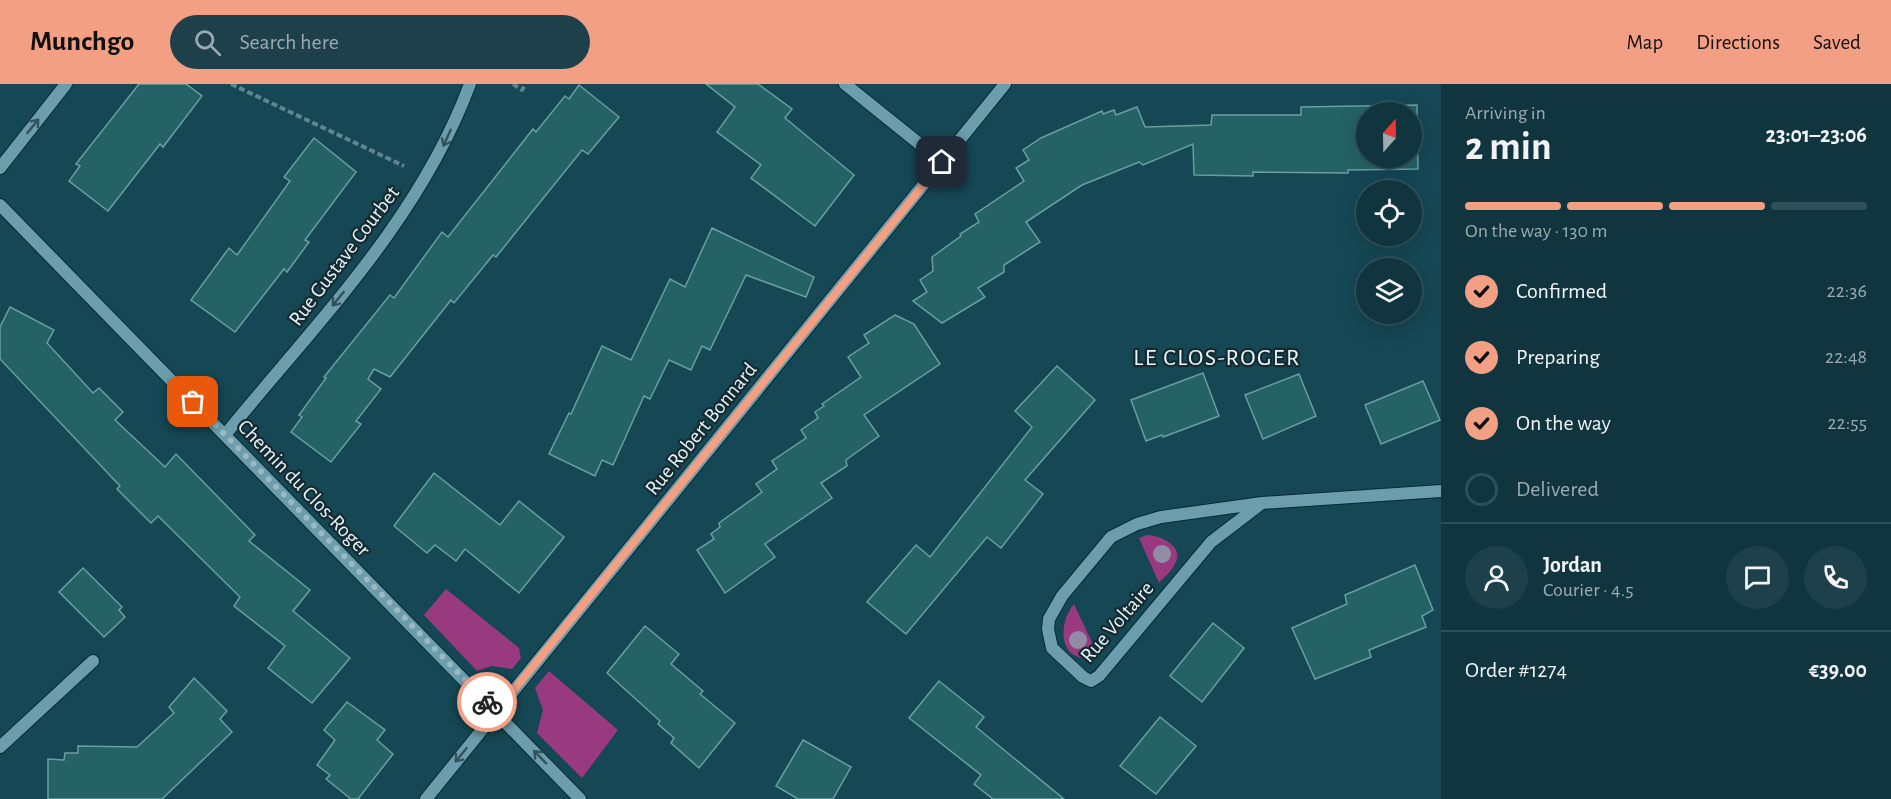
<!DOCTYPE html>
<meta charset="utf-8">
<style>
body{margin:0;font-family:"Alegreya Sans",sans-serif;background:#1e404a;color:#f1f3f6;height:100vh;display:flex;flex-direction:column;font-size:22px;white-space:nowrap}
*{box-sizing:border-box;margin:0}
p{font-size:20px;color:#9cabb0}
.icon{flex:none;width:33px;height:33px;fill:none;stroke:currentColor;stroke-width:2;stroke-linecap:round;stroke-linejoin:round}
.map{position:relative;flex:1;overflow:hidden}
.panel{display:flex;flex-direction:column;background:#10353f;width:450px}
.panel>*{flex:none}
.needle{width:39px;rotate:20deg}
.fabs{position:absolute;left:1356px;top:18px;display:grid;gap:12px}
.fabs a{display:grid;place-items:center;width:66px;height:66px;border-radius:50%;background:#10353f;box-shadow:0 6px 24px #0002,0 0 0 2px #305059;font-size:30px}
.pin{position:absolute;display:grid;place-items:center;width:51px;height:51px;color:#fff;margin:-26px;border-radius:12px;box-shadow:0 3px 9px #0006}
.courier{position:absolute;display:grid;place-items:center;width:60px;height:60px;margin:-30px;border:4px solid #f39f84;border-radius:50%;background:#fff;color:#222;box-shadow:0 2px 8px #0007}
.headline em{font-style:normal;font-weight:600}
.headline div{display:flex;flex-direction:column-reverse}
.headline{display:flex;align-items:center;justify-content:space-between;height:102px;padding:0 24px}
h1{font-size:39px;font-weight:600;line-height:45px}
.bar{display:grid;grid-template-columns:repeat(4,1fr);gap:9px 6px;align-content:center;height:72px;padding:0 24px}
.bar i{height:8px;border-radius:4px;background:#305059}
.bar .current{background:#f39f84}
.bar p{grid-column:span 4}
.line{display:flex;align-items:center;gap:15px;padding:0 24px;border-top:2px solid #305059}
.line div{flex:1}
.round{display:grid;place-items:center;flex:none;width:63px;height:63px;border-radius:32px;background:#1e404a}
ol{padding:0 24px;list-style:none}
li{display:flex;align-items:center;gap:18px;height:66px}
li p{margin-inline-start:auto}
li .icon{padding:6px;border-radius:50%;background:#f39f84;color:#111;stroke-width:4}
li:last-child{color:#9cabb0}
li i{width:33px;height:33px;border:3px solid #305059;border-radius:50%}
header{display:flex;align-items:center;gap:36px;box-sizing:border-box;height:84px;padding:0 30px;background:#f39f84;color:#111}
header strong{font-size:28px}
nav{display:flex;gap:33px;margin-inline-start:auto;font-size:21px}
.search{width:420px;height:54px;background:#1e404a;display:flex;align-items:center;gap:15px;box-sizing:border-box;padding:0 21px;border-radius:33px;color:#9cabb0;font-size:22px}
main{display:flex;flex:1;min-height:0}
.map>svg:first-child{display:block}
</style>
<header>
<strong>Munchgo</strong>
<div class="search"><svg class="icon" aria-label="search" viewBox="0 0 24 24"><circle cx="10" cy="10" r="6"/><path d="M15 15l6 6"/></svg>Search here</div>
<nav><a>Map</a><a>Directions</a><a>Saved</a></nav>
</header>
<main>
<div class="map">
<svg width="1441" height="715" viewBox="0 0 1441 715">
<rect width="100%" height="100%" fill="#154754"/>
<!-- green -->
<g fill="#993a81">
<path d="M1147,451C1161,451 1185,463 1175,480C1172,487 1164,493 1159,499L1139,454Z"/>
<path d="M446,505L519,564L521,574L512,585L492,582L477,587L424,531Z"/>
<path d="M1074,520L1098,571C1061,585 1055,543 1074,520Z"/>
<path d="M549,587L618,646L582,694L537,649L543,626L535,604Z"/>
</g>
<!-- building -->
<g fill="#246265" stroke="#6a9fa1" stroke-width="1.5" fill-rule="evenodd">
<path d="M139,0H186L202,12L163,63L160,60L108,127L69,97L80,82L76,80Z"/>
<path d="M706,0H758L792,25L785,34L854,91L815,142L751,94L761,81L717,48L735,23Z"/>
<path d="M579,1L619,33L588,70L582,66L496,173L493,171L454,219L451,216L390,293L374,285L368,295L381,305L356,337L361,340L331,378L291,348L302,333L299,331L326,294L324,293L390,211L394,214L442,148L448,153L533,45L536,48L565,12L569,15Z"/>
<path d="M1417,21L1418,85L1348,86V89L1253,88V92L1194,91L1193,60L1143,81L1139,78L1082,101L1026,138L1040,158L1004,181V188L978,204L985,213L942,239L913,217L927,208L920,196L933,187L932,173L961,152L960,150L979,138L975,130L1024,97L1016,84L1029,76L1023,66L1041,54L1102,27L1103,30L1114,26L1116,31L1137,23L1145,43L1211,41L1212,31H1301V23ZM1366,28H1412V74H1366Z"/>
<path d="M314,54L356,88L305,156L309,158L287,188L284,185L235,248L191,216L229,164L237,171L290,97L284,93Z"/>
<path d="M712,144L814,193L806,213L746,191L710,266L702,262L691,286L669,276L650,315L644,312L613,381L602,376L595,392L549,370L569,329L571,330L602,262L631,276L670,195L685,203Z"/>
<path d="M10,223L54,246L47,259L93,309L99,304L123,328L115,336L165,383L176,370L255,451L249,457L310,506L293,527L350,574L312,619L268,584L285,562L234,522L240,513L158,432L151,439L117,405L120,402L0,275V243Z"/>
<path d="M895,231L914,240L940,280L864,331L879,352L846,376L847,382L821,399L832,414L765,460L775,473L725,509L697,466L714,455L711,450L720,443L719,439L762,408L756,400L777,385L772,377L806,354L801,346L818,334L815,328L824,322L822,320L861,293L848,273L869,259L864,251Z"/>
<path d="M1057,282L1095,316L1025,396L1043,410L1001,464L987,453L906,550L867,518L916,461L930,473L1032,343L1015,327Z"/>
<path d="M1203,289L1219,332L1163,353L1162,351L1146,357L1131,316Z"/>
<path d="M1299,290L1316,332L1263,355L1245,311Z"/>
<path d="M1423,297L1440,336L1381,360L1365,321Z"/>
<path d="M434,389L500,441L519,417L564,453L519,509L465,465L456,477L435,461L427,469L394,442Z"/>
<path d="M1415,481L1433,526L1422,532L1426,543L1369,566L1371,573L1315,595L1292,544L1347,520L1345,511Z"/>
<path d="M83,484L122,523L119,526L125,533L104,553L59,508Z"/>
<path d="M1213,539L1244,564L1202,618L1170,592Z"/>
<path d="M645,542L679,570L671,580L703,607L700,610L735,639L699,684L671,659L674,654L658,640L660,637L607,589Z"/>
<path d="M194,594L227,627L220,635L232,648L162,715H48V675L64,676L65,669H78V662L137,663L174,629L169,623Z"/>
<path d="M939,597L984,633L976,643L1064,715H993L974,700L981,691L909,634Z"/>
<path d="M347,618L385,646L377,656L393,670L358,715H351L326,695L330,691L317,681L335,656L324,646Z"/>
<path d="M1160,633L1196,662L1156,710L1120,682Z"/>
<path d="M803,656L851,683L833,715H798L776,702Z"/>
</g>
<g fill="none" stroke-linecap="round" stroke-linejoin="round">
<!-- service casing -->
<g stroke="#052c36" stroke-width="14">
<path id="service" d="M0,663L93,577"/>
</g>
<!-- minor casing -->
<g stroke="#052c36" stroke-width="14">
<g id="minor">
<path d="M845,0L942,78"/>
<path d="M0,84L66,0"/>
<path d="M0,121L580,715"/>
<path d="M225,351C316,239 419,137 470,0"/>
<path d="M1262,419L1211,458L1099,592L1091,597L1083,593L1052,564L1048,545L1049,535L1062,512L1111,453L1137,440L1161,433L1262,419L1441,407"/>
<path d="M426,715L1005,0"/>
</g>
</g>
<!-- path -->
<g stroke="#5e8590" stroke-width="4" stroke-dasharray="6 3" stroke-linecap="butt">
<path d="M231,0L404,82"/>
<path d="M513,0L522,6L526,0"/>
</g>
<!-- service -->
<use href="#service" stroke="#6c9dac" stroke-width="12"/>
<!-- minor -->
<use href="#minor" stroke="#6c9dac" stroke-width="12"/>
</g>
<!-- trees -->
<g fill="#928ca5">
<circle cx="1162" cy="470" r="9"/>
<circle cx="1078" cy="556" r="9"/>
</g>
<!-- one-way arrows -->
<defs><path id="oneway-shaft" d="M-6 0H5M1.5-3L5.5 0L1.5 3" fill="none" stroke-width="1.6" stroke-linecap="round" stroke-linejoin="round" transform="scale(1.5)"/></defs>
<g stroke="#34525b">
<use href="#oneway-shaft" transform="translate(33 42) rotate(-51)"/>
<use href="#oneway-shaft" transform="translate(447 54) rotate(115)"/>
<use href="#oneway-shaft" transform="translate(338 215) rotate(129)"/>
<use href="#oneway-shaft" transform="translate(461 671) rotate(129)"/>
<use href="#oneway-shaft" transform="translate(540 673) rotate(-134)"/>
</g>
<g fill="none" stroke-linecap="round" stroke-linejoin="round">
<!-- done -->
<path stroke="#9bb9c2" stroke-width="6" stroke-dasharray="0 10.8" d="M193,318L487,618"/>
<!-- route -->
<path stroke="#f39f84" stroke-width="8" d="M487,618L496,628L942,78"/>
</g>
<g text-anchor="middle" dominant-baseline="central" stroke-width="4.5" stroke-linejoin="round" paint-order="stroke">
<!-- street labels -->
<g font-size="21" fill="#e3f7fd" stroke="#162a30">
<text transform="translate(344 172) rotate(-53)">Rue Gustave Courbet</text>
<text transform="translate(701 345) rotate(-51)">Rue Robert Bonnard</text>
<text transform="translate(304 404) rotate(46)">Chemin du Clos-Roger</text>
<text transform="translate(1117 538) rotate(-49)">Rue Voltaire</text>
</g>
<!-- quarter labels -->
<g font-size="24" letter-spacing="1.5" fill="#e3f7fd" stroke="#162a30">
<text x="1217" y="274">LE CLOS-ROGER</text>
</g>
</g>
</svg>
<div class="fabs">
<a><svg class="needle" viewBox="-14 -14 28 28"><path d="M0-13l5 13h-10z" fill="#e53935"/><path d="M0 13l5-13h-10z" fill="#9cabb0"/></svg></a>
<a><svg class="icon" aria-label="locate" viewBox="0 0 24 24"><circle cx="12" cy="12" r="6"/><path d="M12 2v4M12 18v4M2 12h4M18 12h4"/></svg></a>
<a><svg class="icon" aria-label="layers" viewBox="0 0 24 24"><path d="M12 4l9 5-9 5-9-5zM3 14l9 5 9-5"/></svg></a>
</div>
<div class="pin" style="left:193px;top:318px;background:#ea580c"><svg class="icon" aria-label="bag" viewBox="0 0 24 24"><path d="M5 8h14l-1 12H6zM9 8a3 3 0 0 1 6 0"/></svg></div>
<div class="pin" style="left:942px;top:78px;background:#1f2937"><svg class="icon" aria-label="home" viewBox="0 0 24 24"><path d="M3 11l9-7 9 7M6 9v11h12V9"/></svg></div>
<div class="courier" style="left:487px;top:618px"><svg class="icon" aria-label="bike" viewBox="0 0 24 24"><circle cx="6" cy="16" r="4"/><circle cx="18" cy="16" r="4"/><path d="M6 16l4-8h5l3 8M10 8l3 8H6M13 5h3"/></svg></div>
</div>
<section class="panel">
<div class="headline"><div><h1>2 min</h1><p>Arriving in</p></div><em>23:01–23:06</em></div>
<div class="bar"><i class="current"></i><i class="current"></i><i class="current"></i><i></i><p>On the way · 130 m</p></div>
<ol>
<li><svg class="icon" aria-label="check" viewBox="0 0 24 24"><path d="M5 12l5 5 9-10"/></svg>Confirmed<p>22:36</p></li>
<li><svg class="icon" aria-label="check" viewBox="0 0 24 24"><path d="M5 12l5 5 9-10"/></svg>Preparing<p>22:48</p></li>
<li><svg class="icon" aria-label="check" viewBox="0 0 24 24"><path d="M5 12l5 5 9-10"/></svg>On the way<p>22:55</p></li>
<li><i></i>Delivered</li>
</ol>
<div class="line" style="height:108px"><a class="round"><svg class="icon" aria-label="person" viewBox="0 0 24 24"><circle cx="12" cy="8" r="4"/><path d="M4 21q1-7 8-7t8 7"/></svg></a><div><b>Jordan</b><p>Courier · 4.5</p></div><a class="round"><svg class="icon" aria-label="chat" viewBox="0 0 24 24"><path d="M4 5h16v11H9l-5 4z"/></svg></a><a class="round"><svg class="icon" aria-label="phone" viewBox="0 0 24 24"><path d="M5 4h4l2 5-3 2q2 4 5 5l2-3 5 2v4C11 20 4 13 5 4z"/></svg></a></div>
<div class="line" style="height:78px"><div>Order #1274</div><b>€39.00</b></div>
</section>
</main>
